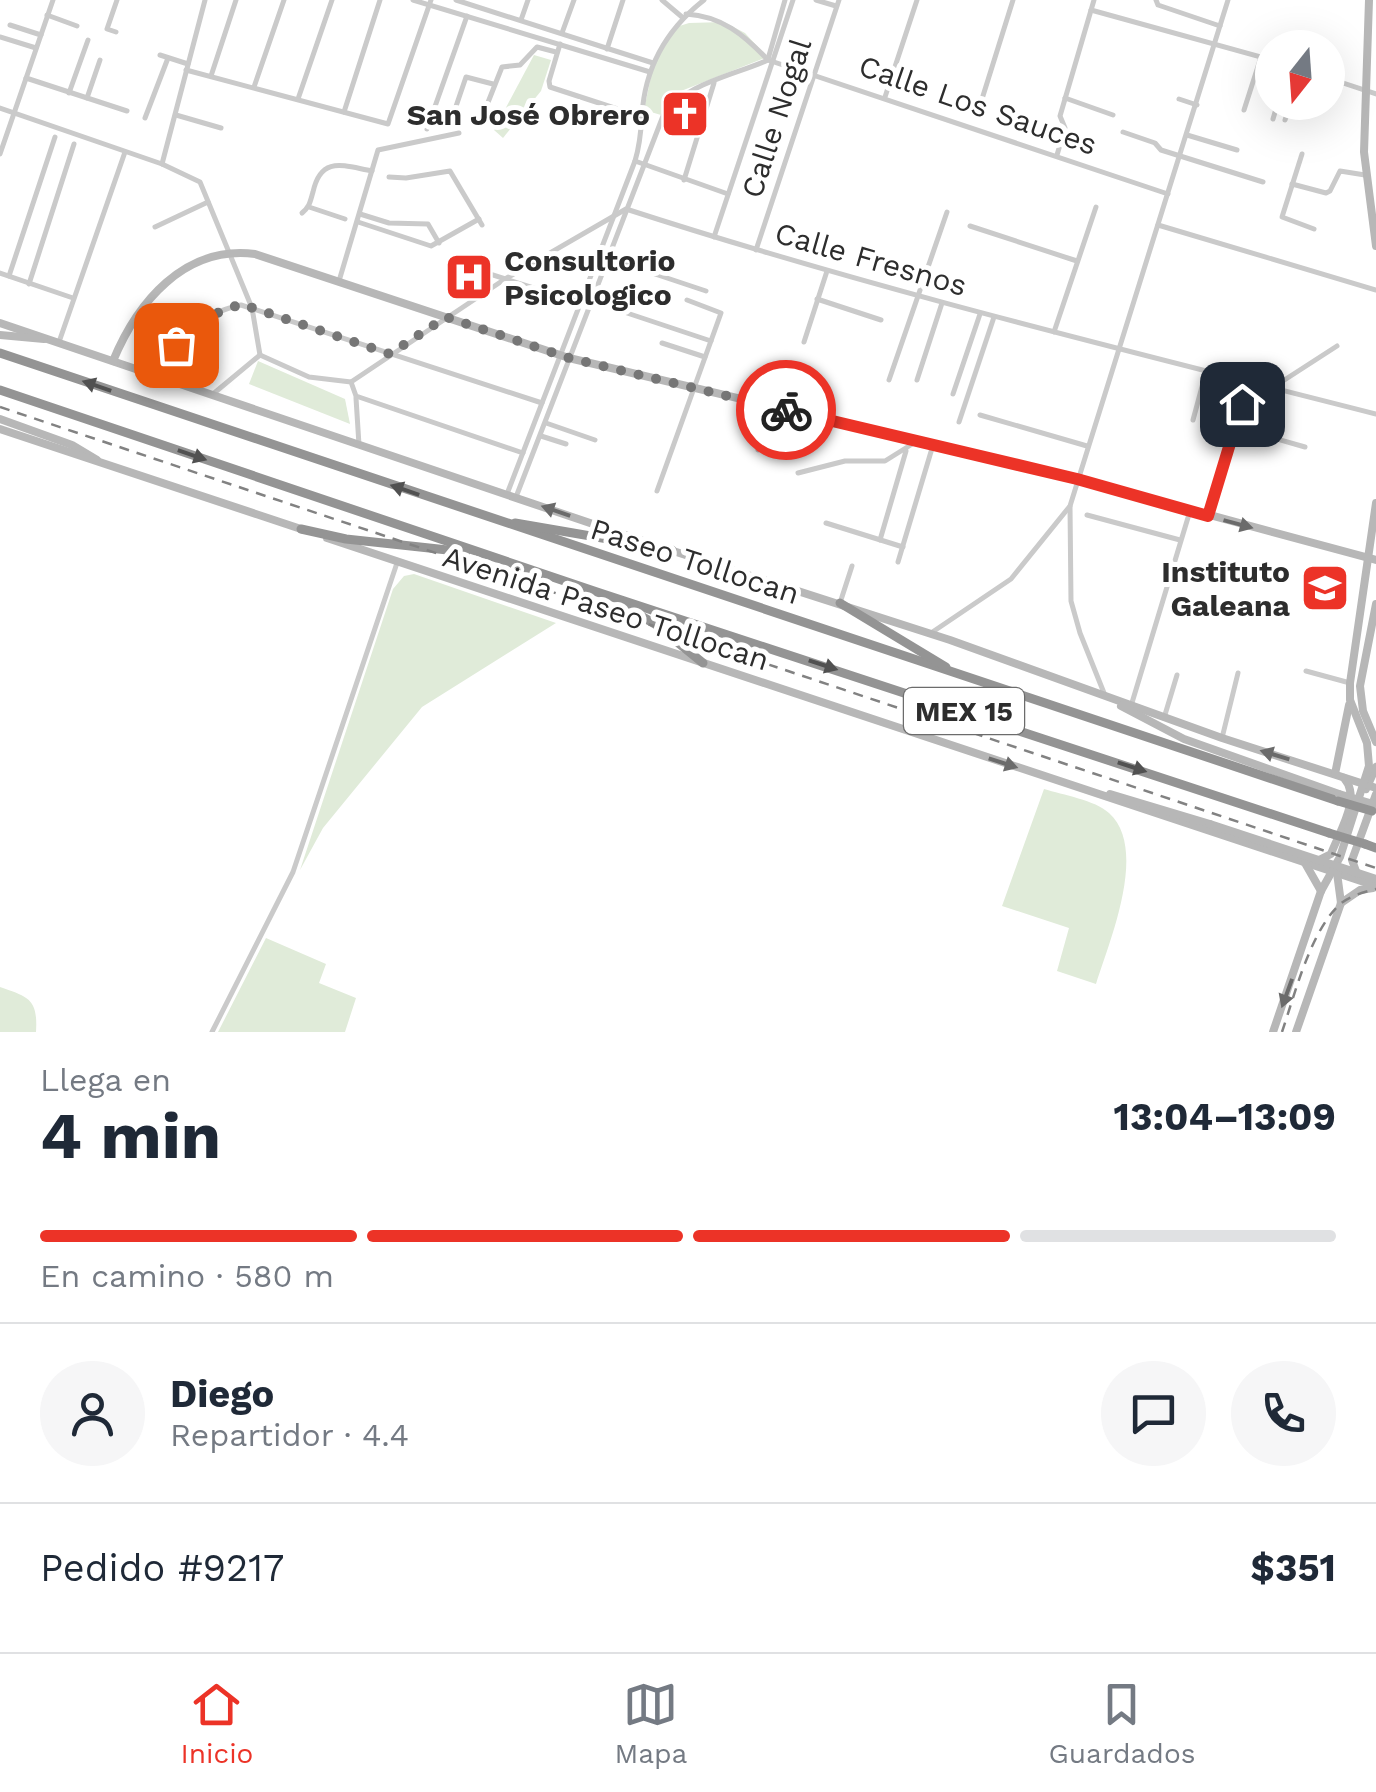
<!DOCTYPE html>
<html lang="es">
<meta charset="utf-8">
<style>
body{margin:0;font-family:"Work Sans",sans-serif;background:#f6f6f7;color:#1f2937;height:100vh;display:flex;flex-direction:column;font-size:38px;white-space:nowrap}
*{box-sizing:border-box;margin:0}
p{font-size:32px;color:#747a83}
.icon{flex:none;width:55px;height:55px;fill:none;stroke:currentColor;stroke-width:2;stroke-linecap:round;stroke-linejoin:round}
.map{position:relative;height:1032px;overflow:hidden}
.drawer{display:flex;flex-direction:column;background:#fff;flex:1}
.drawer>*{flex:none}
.needle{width:65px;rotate:197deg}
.controls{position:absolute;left:1255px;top:30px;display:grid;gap:20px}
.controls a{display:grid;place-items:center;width:90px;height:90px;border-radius:50%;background:#fff;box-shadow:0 10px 40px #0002;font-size:50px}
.pin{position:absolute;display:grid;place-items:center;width:85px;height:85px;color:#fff;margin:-42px;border-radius:20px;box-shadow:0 5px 15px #0006}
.courier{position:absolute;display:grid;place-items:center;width:100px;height:100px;margin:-50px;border:8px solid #ec3327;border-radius:50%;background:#fff;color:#222;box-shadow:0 2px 12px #0007}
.summary em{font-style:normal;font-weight:700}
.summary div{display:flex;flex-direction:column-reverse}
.summary{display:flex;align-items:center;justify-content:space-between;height:170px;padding:0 40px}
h1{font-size:65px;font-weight:700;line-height:75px}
.bar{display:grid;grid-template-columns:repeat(4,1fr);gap:15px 10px;align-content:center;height:120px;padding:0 40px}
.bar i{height:12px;border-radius:8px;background:#e0e1e3}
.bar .selected{background:#ec3327}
.bar p{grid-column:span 4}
.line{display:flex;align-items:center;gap:25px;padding:0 40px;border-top:2px solid #e0e1e3}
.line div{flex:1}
.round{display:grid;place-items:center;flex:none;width:105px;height:105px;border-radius:52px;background:#f6f6f7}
.menu{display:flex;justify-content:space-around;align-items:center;height:140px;border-top:2px solid #e0e1e3;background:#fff;font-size:28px;color:#747a83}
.menu a{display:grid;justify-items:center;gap:5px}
.menu .selected{color:#ec3327}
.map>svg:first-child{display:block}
</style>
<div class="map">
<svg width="1376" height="1032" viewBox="0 0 1376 1032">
<rect width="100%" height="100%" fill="#fff"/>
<!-- green -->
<g fill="#e0ebd9">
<path d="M724,22L745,33L767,57L676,93L661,115L644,110L654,62L673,28L689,23Z"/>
<path d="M534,55L551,60L541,91L503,138L494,130Z"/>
<path d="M258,361L345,399L350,424L249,384Z"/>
<path d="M414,574L556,623L422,707L323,828L300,870L393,589L404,576Z"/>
<path d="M1044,789C1063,795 1095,800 1109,813C1149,849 1109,942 1096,984L1057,971L1069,928L1002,906Z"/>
<path d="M266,938L326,964L319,983L356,998L345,1032H218Z"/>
<path d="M0,987C29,997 38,999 36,1032H0Z"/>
</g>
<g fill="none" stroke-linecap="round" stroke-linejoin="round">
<!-- street -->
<g stroke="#cacaca" stroke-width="5">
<path d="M413,0L650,72"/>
<path d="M456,0L653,63"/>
<path d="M662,0L682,17"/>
<path d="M816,0L836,6"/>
<path d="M1156,0L1158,5L1220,26"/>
<path d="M1091,10L1272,60"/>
<path d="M686,14C722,16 744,35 768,60"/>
<path d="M47,15L77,26"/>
<path d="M521,20L528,0"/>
<path d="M10,25L41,35"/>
<path d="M116,32L107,29L117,0"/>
<path d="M562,33L574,0"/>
<path d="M0,37L36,48"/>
<path d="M560,44L549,81L550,87L642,117"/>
<path d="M607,49L623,0"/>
<path d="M160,55L188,64"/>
<path d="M768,59L785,0"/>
<path d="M186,70L388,124L431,0"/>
<path d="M211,76L236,0"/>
<path d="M26,78L127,111"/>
<path d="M1328,78L1376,94"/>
<path d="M254,87L284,0"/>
<path d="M69,93L88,40"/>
<path d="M885,97L917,0"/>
<path d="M87,98L100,60"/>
<path d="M1065,98L1113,115"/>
<path d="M298,99L332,0"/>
<path d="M982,99L1013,0"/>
<path d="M1179,99L1197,105"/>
<path d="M0,108L162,164L200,182L252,308L260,355"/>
<path d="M1244,110L1261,57"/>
<path d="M344,112L380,0"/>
<path d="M176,115L221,128"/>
<path d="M145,118L168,58"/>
<path d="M452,118L466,77L493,84"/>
<path d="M1273,119L1278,102"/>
<path d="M481,120L502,67L520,65L537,47L556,52"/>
<path d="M1285,120L1291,102"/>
<path d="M427,129L467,16"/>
<path d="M1123,132L1155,143L1161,150L1263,182"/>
<path d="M1187,135L1237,150"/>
<path d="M0,154L53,0"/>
<path d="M1302,154L1282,217L1314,229"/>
<path d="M1057,155L1065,128L1060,116L1094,0"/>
<path d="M635,161L728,194"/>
<path d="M162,164L205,0"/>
<path d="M389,177L406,178L450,171L482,225"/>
<path d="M684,180L714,83"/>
<path d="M1292,184L1326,193L1330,191L1340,171L1365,175"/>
<path d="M309,207L345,219"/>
<path d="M302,213C310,206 310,202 313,192C321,155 344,166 372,171"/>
<path d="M360,214L389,223L428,224L439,243"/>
<path d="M358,222L431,246L479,219"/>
<path d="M1158,225L1376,290"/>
<path d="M970,226L1077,261"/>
<path d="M155,227L208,202"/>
<path d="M714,237L793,0"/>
<path d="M756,250L839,0"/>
<path d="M607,258L706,291"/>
<path d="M455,263L581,303"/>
<path d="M0,273L73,298"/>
<path d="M9,276L55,137"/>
<path d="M339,281L378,150L459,133"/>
<path d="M29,284L74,144"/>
<path d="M817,299L881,320"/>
<path d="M591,301L711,341"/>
<path d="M1054,332L1096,207"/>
<path d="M59,342L125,152"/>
<path d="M804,342L827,271"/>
<path d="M662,343L705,357"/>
<path d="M260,355L309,377L351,382L356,396L523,453"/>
<path d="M161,377C176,338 199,314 241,305L542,403"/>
<path d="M889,380L947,212"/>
<path d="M917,380L942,303"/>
<path d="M351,382L505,279L626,209C873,289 1125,350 1376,414"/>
<path d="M1272,388L1337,346"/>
<path d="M213,394L260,355"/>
<path d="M953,394L980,314"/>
<path d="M356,398L359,445"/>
<path d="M980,415L1087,446"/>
<path d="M1193,420L1206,372"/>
<path d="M959,422L994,317"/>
<path d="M546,423L595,440"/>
<path d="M1235,427L1305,447"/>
<path d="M541,436L566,444"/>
<path d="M758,450L773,407"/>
<path d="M775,453L790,411"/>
<path d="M798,473L845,461H885L917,441"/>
<path d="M657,491L721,313L687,300"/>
<path d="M507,494L635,161C640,145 641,132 642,115C645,66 667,29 704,0"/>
<path d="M516,497L663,116C683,84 735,75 768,60L1168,194"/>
<path d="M1070,506L1071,601L1080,633L1104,693"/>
<path d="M1209,513L1248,382"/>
<path d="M1087,515L1180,540"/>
<path d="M826,523L903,547"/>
<path d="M880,540L906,451"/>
<path d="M898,562L933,445"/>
<path d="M840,603L852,566"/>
<path d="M931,633L1011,579L1070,506L1228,0"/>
<path d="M1306,671L1350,683"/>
<path d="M1131,706L1190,511"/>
<path d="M1164,718L1177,675"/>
<path d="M1222,738L1238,673"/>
<path d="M212,1032L293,872L397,563"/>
</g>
<!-- secondary -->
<g stroke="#b7b7b7" stroke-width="8">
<path d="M1369,0L1364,152L1376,246"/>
<path d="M0,323L649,543"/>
<path d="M0,335L44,339"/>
<path d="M113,361C137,303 184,245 255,254L569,358L1077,479L1376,560"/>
<path d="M0,419L72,445L97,460"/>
<path d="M0,429L304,530"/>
<path d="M327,538L1376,886"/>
<path d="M667,549L950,640L1222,738L1376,788"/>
<path d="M1376,604L1360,686L1363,711L1376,742"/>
<path d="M1121,706L1184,739L1339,794"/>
<path d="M1335,774L1349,705"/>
<path d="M1366,789L1376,767"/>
<path d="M1110,794L1210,824"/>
<path d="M1319,860L1331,854C1339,832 1362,798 1344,778"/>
<path d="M1305,863L1321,891"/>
<path d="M1357,874L1352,860L1376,794"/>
<path d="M1341,903L1360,890L1373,888"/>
<path d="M1273,1032L1321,891L1340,857L1369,766L1367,743L1350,700V683L1376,503"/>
<path d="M1296,1032L1341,903L1337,873"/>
</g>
<!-- highway -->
<g stroke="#949494" stroke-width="9">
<path d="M0,353L1338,801"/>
<path d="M0,390L597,592L1329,833"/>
<path d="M515,523L672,550"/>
<path d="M301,529L346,539L466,552"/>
<path d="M840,603L946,667"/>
<path d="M622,605L655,624L703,663"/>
<path d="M1365,844L1376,848"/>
</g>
<!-- rail -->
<g stroke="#828282" stroke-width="2.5" stroke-dasharray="10 8" stroke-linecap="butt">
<path d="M0,407L1376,868"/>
<path d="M1282,1032C1295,994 1310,932 1340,904C1350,896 1364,892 1376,889"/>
</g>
<!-- secondary-bridge -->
<g stroke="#b7b7b7" stroke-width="8">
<path d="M1339,794L1376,805"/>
<path d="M1210,824L1376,879"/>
</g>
<!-- highway-bridge -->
<g stroke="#949494" stroke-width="9">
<path d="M1338,801L1372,811"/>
<path d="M1329,833L1365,844"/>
</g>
</g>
<!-- one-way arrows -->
<defs><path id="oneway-solid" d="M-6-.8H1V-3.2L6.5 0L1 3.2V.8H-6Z" transform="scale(2.5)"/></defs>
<g fill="#515151">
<use href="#oneway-solid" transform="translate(97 386) rotate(-161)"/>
<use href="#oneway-solid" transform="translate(192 455) rotate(19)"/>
<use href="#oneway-solid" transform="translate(405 490) rotate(-161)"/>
<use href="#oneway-solid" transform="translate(823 665) rotate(18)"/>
<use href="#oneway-solid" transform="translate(1132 767) rotate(18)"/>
</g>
<g fill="#6b6b6b">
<use href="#oneway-solid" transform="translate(556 511) rotate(-161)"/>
<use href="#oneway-solid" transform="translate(1238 524) rotate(15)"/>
<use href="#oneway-solid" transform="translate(1275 755) rotate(-163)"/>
<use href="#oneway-solid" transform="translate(1003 763) rotate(18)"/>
<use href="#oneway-solid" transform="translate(1287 993) rotate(110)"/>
</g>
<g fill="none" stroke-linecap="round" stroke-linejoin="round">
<!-- done -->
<path stroke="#767676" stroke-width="10" stroke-dasharray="0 18" d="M176,345L202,319L241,304L390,354L446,317L569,358L786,410"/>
<!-- route -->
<path stroke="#ec3327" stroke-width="12" d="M786,410L1077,479L1208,516L1242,404"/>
</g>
<!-- icons -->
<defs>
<g id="church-square" transform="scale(2.5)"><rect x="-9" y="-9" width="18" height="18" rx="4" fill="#ec3327" stroke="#fff"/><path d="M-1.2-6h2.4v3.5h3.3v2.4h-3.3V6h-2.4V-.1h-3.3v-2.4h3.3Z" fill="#fff"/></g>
<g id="hospital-square" transform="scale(2.5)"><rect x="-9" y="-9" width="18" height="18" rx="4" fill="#ec3327" stroke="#fff"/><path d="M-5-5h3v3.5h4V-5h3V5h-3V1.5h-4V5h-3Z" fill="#fff"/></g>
<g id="university-square" transform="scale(2.5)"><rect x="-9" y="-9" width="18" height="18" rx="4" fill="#ec3327" stroke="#fff"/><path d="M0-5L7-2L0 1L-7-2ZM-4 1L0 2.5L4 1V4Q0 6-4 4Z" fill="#fff"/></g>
</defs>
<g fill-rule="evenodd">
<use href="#church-square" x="685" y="114"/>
<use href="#hospital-square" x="469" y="277"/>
<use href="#university-square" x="1325" y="588"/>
</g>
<g text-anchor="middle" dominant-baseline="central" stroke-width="10" stroke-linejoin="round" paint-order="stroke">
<!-- shield labels -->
<rect fill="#fff" stroke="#6c6c6c" stroke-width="2.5" x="904" y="688" width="120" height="46" rx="8"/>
<g font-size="28" font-weight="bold" fill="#2d2d2d">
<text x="964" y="711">MEX 15</text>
</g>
<!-- street labels -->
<g font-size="30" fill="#2d2d2d" stroke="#fff">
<text transform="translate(978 105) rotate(19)">Calle Los Sauces</text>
<text transform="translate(776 118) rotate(-72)">Calle Nogal</text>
<text transform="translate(871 259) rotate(16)">Calle Fresnos</text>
<text transform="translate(695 561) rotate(18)">Paseo Tollocan</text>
<text transform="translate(606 608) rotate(18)">Avenida Paseo Tollocan</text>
</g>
<!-- poi labels -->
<g font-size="30" font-weight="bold" fill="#2d2d2d" stroke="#fff" text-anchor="end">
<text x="650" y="114">San José Obrero</text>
<text x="504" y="260" text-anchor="start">Consultorio<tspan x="504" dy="34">Psicologico</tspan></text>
<text x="1290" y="571">Instituto<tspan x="1290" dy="34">Galeana</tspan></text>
</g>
</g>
</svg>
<div class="controls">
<a><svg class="needle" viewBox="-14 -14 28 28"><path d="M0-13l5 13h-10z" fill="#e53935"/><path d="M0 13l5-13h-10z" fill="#747a83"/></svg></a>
</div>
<div class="pin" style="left:176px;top:345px;background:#ea580c"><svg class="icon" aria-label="bag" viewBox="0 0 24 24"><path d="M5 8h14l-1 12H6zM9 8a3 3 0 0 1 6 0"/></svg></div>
<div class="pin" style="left:1242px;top:404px;background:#1f2937"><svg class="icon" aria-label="home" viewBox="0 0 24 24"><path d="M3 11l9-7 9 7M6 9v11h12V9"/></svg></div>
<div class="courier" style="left:786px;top:410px"><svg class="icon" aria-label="bike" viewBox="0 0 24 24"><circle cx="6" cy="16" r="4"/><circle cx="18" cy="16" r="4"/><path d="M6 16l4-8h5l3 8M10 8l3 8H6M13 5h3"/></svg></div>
</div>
<section class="drawer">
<div class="summary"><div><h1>4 min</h1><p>Llega en</p></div><em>13:04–13:09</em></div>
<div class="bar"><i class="selected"></i><i class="selected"></i><i class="selected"></i><i></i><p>En camino · 580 m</p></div>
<div class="line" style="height:180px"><a class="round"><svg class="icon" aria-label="person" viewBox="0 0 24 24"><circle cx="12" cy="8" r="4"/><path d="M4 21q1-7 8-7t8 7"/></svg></a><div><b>Diego</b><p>Repartidor · 4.4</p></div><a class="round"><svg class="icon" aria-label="chat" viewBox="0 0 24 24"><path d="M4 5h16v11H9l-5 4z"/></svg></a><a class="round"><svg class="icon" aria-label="phone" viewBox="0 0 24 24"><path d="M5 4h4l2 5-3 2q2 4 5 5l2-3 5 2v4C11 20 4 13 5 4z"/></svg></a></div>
<div class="line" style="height:130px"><div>Pedido #9217</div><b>$351</b></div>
</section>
<nav class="menu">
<a class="selected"><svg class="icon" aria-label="home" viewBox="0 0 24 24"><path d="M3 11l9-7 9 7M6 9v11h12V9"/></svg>Inicio</a>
<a><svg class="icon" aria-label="map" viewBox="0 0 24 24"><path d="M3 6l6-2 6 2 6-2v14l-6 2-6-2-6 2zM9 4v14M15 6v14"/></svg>Mapa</a>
<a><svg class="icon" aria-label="saved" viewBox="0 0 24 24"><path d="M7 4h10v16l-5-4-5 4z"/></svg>Guardados</a>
</nav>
